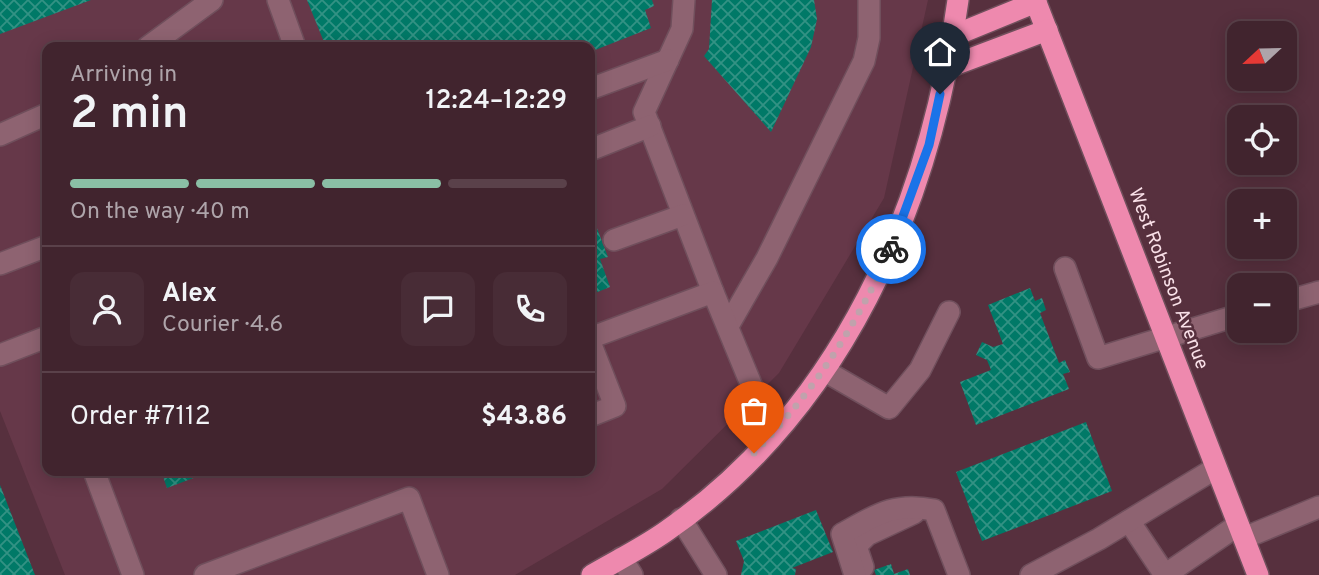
<!DOCTYPE html>
<meta charset="utf-8">
<style>
body{margin:0;font-family:Overpass,sans-serif;background:#482c36;color:#f1f3f6;height:100vh;display:flex;flex-direction:column;font-size:26px;white-space:nowrap}
*{box-sizing:border-box;margin:0}
p{font-size:23px;color:#aea4aa}
.icon{flex:none;width:38px;height:38px;fill:none;stroke:currentColor;stroke-width:2;stroke-linecap:round;stroke-linejoin:round}
.map{position:relative;flex:1;overflow:hidden}
.drawer{position:absolute;left:42px;top:42px;width:553px;height:434px;display:flex;flex-direction:column;background:#41242e;border-radius:14px;box-shadow:0 4px 18px #0003,0 0 0 2px #5a414a}
.drawer>*{flex:none}
.needle{width:46px;rotate:248deg}
.buttons{position:absolute;left:1227px;top:21px;display:grid;gap:14px}
.buttons a{display:grid;place-items:center;width:70px;height:70px;border-radius:14px;background:#41242e;box-shadow:0 4px 18px #0003,0 0 0 2px #5a414a;font-size:35px}
.pin{position:absolute;display:grid;place-items:center;width:60px;height:60px;color:#fff;margin:-72px -30px;border-radius:50% 50% 50% 0;rotate:-45deg;box-shadow:0 0 7px #0007}
.pin .icon{rotate:45deg}
.courier{position:absolute;display:grid;place-items:center;width:70px;height:70px;margin:-35px;border:5px solid #1a73e8;border-radius:50%;background:#fff;color:#222;box-shadow:0 2px 9px #0007}
.head em{font-style:normal;font-weight:600}
.head div{display:flex;flex-direction:column-reverse}
.head{display:flex;align-items:center;justify-content:space-between;height:119px;padding:0 28px}
h1{font-size:46px;font-weight:600;line-height:52px}
.bar{display:grid;grid-template-columns:repeat(4,1fr);gap:10px 7px;align-content:center;height:84px;padding:0 28px}
.bar i{height:9px;border-radius:5px;background:#5a414a}
.bar .current{background:#8abfa5}
.bar p{grid-column:span 4}
.line{display:flex;align-items:center;gap:18px;padding:0 28px;border-top:2px solid #5a414a}
.line div{flex:1}
.round{display:grid;place-items:center;flex:none;width:74px;height:74px;border-radius:14px;background:#482c36}
.map>svg:first-child{display:block}
</style>
<div class="map">
<svg width="1319" height="575" viewBox="0 0 1319 575">
<defs>
<pattern id="building-cross-hatch" width="8" height="8" patternUnits="userSpaceOnUse" patternTransform="scale(1.75)"><rect width="8" height="8" fill="#007967"/><path d="M0 0l8 8M0 8l8-8" fill="none" stroke="#339284"/></pattern>
</defs>
<rect width="100%" height="100%" fill="#57303e"/>
<!-- built -->
<path fill="#663849" fill-rule="evenodd" d="M0,0H928L884,198L779,373L662,489L515,575H65L0,411ZM47,47H590V471H47Z"/>
<!-- building -->
<g fill="url(#building-cross-hatch)">
<path d="M0,0H91L0,34Z"/>
<path d="M307,0H652L654,6L645,10L651,28L590,52V47H326Z"/>
<path d="M712,0H814L817,19L811,47L771,132L704,56L709,49Z"/>
<path d="M590,210L608,257L600,259L610,287L590,295Z"/>
<path d="M1030,288L1035,301L1042,298L1046,310L1040,313L1059,363L1065,360L1070,372L1063,374L1069,389L976,425L960,382L991,370L987,360L976,355L982,342L993,347L1003,344L988,305Z"/>
<path d="M1086,422L1112,491L982,541L956,472Z"/>
<path d="M161,471H212L167,488Z"/>
<path d="M0,485L35,575H0Z"/>
<path d="M816,510L833,552L792,568L796,569L795,575H741L744,561L736,541Z"/>
<path d="M891,564L894,574L908,569L910,575H876L874,570Z"/>
</g>
<g fill="none" stroke-linecap="round" stroke-linejoin="round">
<!-- minor casing -->
<g stroke="#704f5c" stroke-width="24">
<g id="minor">
<path d="M278,0L295,47"/>
<path d="M684,0L682,29L644,112L713,292"/>
<path d="M148,47L212,0"/>
<path d="M590,89L668,60"/>
<path d="M0,135L47,114"/>
<path d="M590,150L650,126"/>
<path d="M614,240L683,215"/>
<path d="M0,264L47,246"/>
<path d="M1065,268L1098,358L1239,315"/>
<path d="M1284,302L1319,292"/>
<path d="M728,326L767,258L864,61L869,38V0"/>
<path d="M590,338L713,292L772,435"/>
<path d="M590,342L615,406L590,416"/>
<path d="M0,355L44,338"/>
<path d="M825,371L889,408L920,370L949,312"/>
<path d="M94,471L133,575"/>
<path d="M681,519L716,575"/>
<path d="M1129,521L1165,575"/>
<path d="M1244,538L1319,507"/>
<path d="M621,558L632,575"/>
<path d="M863,567L856,546L867,535L914,513"/>
<path d="M205,575L409,498L438,575"/>
<path d="M855,575L842,534C876,515 894,502 934,510L959,575"/>
<path d="M1031,575L1099,539L1216,468"/>
<path d="M1165,575L1238,525"/>
</g>
</g>
<!-- highway casing -->
<g stroke="#704f5c" stroke-width="24">
<g id="highway">
<path d="M1035,0L1258,575"/>
<path d="M953,36L1036,2"/>
<path d="M946,68L1047,30"/>
<path d="M592,575C616,561 642,548 665,532C842,410 930,206 958,0"/>
</g>
</g>
<!-- minor -->
<use href="#minor" stroke="#8e6371" stroke-width="21"/>
<!-- highway -->
<use href="#highway" stroke="#ee89ae" stroke-width="21"/>
</g>
<g fill="none" stroke-linecap="round" stroke-linejoin="round">
<!-- done -->
<path stroke="#c0a2ac" stroke-width="7" stroke-dasharray="0 12.6" d="M754,453C816,389 854,329 891,249"/>
<!-- route -->
<path stroke="#1a73e8" stroke-width="9" d="M891,249L929,145L940,94"/>
</g>
<g text-anchor="middle" dominant-baseline="central" stroke-width="5" stroke-linejoin="round" paint-order="stroke">
<!-- street labels -->
<g font-size="19" fill="#f9e0e8" stroke="#57303e">
<text transform="translate(1168 279) rotate(69)">West Robinson Avenue</text>
</g>
</g>
</svg>
<div class="buttons">
<a><svg class="needle" viewBox="-14 -14 28 28"><path d="M0-13l5 13h-10z" fill="#e53935"/><path d="M0 13l5-13h-10z" fill="#aea4aa"/></svg></a>
<a><svg class="icon" aria-label="locate" viewBox="0 0 24 24"><circle cx="12" cy="12" r="6"/><path d="M12 2v4M12 18v4M2 12h4M18 12h4"/></svg></a>
<a>+</a>
<a>−</a>
</div>
<div class="pin" style="left:754px;top:453px;background:#ea580c"><svg class="icon" aria-label="bag" viewBox="0 0 24 24"><path d="M5 8h14l-1 12H6zM9 8a3 3 0 0 1 6 0"/></svg></div>
<div class="pin" style="left:940px;top:94px;background:#1f2937"><svg class="icon" aria-label="home" viewBox="0 0 24 24"><path d="M3 11l9-7 9 7M6 9v11h12V9"/></svg></div>
<div class="courier" style="left:891px;top:249px"><svg class="icon" aria-label="bike" viewBox="0 0 24 24"><circle cx="6" cy="16" r="4"/><circle cx="18" cy="16" r="4"/><path d="M6 16l4-8h5l3 8M10 8l3 8H6M13 5h3"/></svg></div>
<section class="drawer">
<div class="head"><div><h1>2 min</h1><p>Arriving in</p></div><em>12:24–12:29</em></div>
<div class="bar"><i class="current"></i><i class="current"></i><i class="current"></i><i></i><p>On the way · 40 m</p></div>
<div class="line" style="height:126px"><a class="round"><svg class="icon" aria-label="person" viewBox="0 0 24 24"><circle cx="12" cy="8" r="4"/><path d="M4 21q1-7 8-7t8 7"/></svg></a><div><b>Alex</b><p>Courier · 4.6</p></div><a class="round"><svg class="icon" aria-label="chat" viewBox="0 0 24 24"><path d="M4 5h16v11H9l-5 4z"/></svg></a><a class="round"><svg class="icon" aria-label="phone" viewBox="0 0 24 24"><path d="M5 4h4l2 5-3 2q2 4 5 5l2-3 5 2v4C11 20 4 13 5 4z"/></svg></a></div>
<div class="line" style="height:91px"><div>Order #7112</div><b>$43.86</b></div>
</section>
</div>
